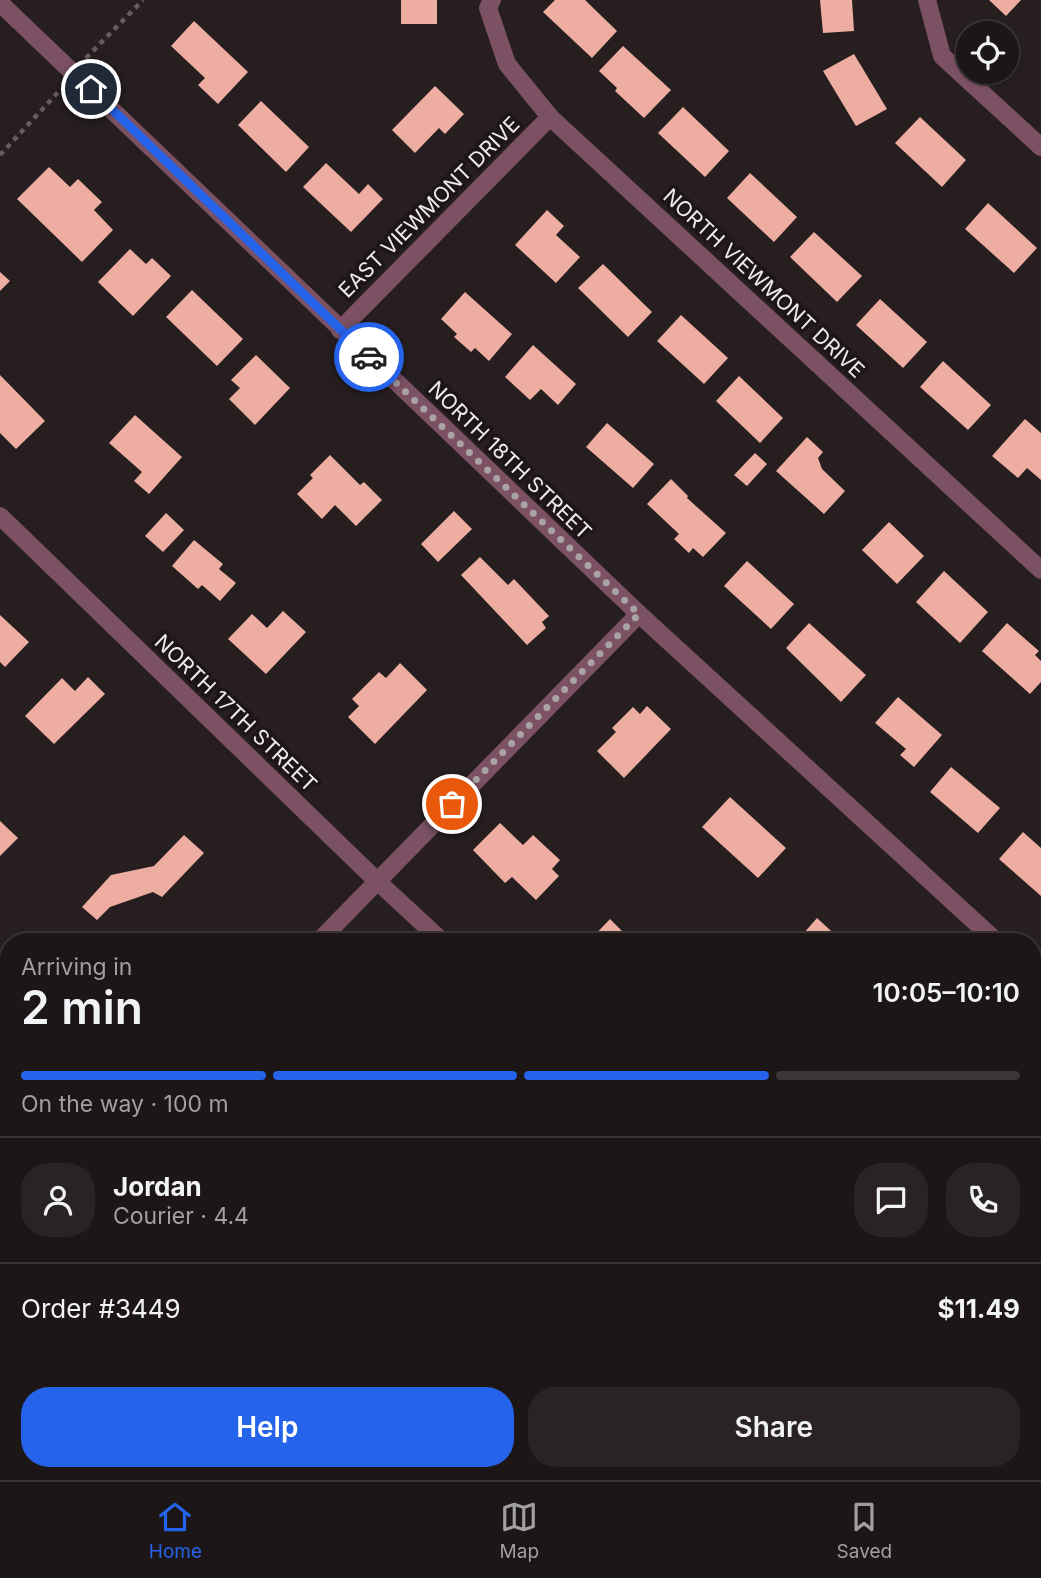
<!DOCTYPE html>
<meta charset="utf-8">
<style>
body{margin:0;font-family:Inter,sans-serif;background:#2a2324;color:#f1f3f6;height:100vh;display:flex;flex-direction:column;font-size:26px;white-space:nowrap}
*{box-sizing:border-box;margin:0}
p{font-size:23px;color:#a09fa1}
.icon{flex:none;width:38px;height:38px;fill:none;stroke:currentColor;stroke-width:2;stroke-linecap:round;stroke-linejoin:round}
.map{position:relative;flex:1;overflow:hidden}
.side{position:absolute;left:0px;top:933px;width:1041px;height:548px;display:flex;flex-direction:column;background:#1d1617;border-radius:28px 28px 0 0;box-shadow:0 2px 5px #0004,0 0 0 2px #3b3536}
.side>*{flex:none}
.buttons{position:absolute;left:956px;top:21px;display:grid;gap:14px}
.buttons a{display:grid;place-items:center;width:63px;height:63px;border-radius:50%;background:#1d1617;box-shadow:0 2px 5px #0004,0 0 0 2px #3b3536;font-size:35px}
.pin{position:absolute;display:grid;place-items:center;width:60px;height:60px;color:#fff;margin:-30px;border:4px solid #fff;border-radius:50%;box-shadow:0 2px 7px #0007}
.courier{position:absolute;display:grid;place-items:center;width:70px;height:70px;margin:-35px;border:5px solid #2563eb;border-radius:50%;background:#fff;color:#222;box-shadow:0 2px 9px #0007}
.summary em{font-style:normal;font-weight:600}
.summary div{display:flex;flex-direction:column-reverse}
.summary{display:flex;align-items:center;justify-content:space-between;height:119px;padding:0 21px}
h1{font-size:46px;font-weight:600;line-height:52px}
.bar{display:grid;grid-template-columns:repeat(4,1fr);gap:10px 7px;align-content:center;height:84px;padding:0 21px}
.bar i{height:9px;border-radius:5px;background:#3b3536}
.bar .current{background:#2563eb}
.bar p{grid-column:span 4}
.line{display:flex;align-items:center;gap:18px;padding:0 21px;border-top:2px solid #3b3536}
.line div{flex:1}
.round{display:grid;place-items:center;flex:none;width:74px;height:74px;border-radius:28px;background:#2a2324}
.action{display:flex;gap:14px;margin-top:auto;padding:14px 21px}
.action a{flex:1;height:80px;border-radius:28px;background:#2563eb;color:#fff;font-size:28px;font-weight:600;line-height:80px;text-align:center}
.action a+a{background:#2a2324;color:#f1f3f6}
.dock{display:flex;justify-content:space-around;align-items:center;height:98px;border-top:2px solid #3b3536;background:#1d1617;font-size:19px;color:#a09fa1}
.dock a{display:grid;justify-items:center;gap:4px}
.dock .current{color:#2563eb}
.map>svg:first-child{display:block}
</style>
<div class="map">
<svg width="1041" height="1480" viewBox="0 0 1041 1480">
<rect width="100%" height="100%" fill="#271e1f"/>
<!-- building -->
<g fill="#eeada1">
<rect x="401" y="0" width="36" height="24"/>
<path d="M555,0H585L617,31L592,58L543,12Z"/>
<path d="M820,0H852L854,31L823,33Z"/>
<path d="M989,0H1021L1006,16Z"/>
<path d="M194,21L248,72L218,104L198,85L205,78L171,46Z"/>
<path d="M623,46L671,90L644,118L615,91L617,88L599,71Z"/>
<path d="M854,54L887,109L856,126L823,71Z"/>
<path d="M435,86L464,114L445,134L439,128L415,153L392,130Z"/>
<path d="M261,101L309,147L286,172L238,125Z"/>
<path d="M683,107L729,151L705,177L658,133Z"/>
<path d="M920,117L966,160L942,187L895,143Z"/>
<path d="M326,163L359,194L368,184L383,199L351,232L303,187Z"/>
<path d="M49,167L70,187L78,179L102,202L94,210L113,230L82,262L17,199Z"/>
<path d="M750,173L797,217L774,242L727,198Z"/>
<path d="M988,203L1037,248L1014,273L965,229Z"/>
<path d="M547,210L564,226L556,235L580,257L556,283L515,245Z"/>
<path d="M814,232L862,276L837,302L790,257Z"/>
<path d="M130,249L146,264L152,258L171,276L133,316L98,282Z"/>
<path d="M603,264L652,312L628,337L578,288Z"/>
<path d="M0,272L10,281L0,291Z"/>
<path d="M192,290L243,339L217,366L166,317Z"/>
<path d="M465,292L512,334L489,361L475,348L471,352L454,337L457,334L441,319Z"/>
<path d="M880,299L927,342L903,368L856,325Z"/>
<path d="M681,315L728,358L704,384L657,341Z"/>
<path d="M533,345L576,384L558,405L541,389L530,400L505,377Z"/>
<path d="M256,355L290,388L255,425L229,399L240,388L231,380Z"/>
<path d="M943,361L991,405L968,430L920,387Z"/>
<path d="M0,375L45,421L16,449L0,433Z"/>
<path d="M739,376L783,418L760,443L716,401Z"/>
<path d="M135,415L182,457L149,494L134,481L142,472L109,443Z"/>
<path d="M1025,419L1041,433V480L1027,468L1018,478L992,456Z"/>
<path d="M607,423L654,464L633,488L586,447Z"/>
<path d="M807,437L823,452L818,458L822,469L845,491L824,514L776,471Z"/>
<path d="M755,453L767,464L747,486L734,475Z"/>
<path d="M330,455L360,485L364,482L382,500L356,526L335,505L322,519L297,494L313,478L310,475Z"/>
<path d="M671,479L688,496L687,498L726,533L703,557L693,548L689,553L674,539L679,534L647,504Z"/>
<path d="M454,511L472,529L438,562L421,544Z"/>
<path d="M166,513L184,530L163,552L145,536Z"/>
<path d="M889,522L924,556L897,584L862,550Z"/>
<path d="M194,540L223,564L219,569L236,583L220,601L202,585L198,589L172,566Z"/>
<path d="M480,557L508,585L514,579L549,616L542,622L546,628L527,645L461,575Z"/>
<path d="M747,561L794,604L771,629L724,586Z"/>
<path d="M944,571L988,612L960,643L916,602Z"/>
<path d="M283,611L306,632L266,674L228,639L252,614L267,628Z"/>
<path d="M0,615L29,642L5,667L0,662Z"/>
<path d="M809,623L866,675L841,702L786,648Z"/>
<path d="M1007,623L1039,651L1035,655L1041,661V682L1030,694L982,651Z"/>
<path d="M400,663L427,690L375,744L348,717L359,706L352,699L379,672L386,678Z"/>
<path d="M88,677L105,694L54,744L25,716L62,678L75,691Z"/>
<path d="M898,697L942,735L914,767L900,755L906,749L875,723Z"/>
<path d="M647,706L671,729L624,778L597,751L616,732L612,728L633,707L640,714Z"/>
<path d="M951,767L1000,808L978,833L930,792Z"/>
<path d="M730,797L786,848L758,878L702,827Z"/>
<path d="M0,821L18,838L0,856Z"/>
<path d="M500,823L523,845L533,835L560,860L552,869L559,876L536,900L512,877L505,883L473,850Z"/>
<path d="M1023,832L1041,848V896L999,859Z"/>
<path d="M184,835L204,853L162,897L153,892L110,907L97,920L82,907L111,875L154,866Z"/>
<path d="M817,918L843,942H796Z"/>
<path d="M610,919L633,942H588Z"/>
<path d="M1039,1062L1041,1063V1141L1032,1133V1069Z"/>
<path d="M0,1125L9,1134V1162L0,1171Z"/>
<path d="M1032,1148L1041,1156V1161L1032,1170Z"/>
<path d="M1041,1355V1414L1032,1406V1364Z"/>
<path d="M0,1374L9,1381V1397L0,1408Z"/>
<path d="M65,1472H118L126,1480H57Z"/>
<path d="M256,1472H296L289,1480H249Z"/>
<path d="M304,1472H357L358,1473L352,1480H297Z"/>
<path d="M565,1472H592L585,1480H573Z"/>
</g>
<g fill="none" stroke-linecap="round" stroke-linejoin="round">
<!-- path -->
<g stroke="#645c5d" stroke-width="4.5" stroke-dasharray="5 5" stroke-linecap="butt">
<path d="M86,58L143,0"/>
<path d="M0,155L61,89"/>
</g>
<!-- minor -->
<g stroke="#7b5163" stroke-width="18">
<path d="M492,0L488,8L507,64L550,117L1041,570"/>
<path d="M927,0L942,56L1041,147"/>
<path d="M0,3L639,614L997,942"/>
<path d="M340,330L550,117"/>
<path d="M0,516L376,880L443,942"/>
<path d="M318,942L639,614"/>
<path d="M1032,974L1041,981"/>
<path d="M0,1038L9,1047"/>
<path d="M1032,1278L1041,1269"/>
<path d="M0,1281L9,1272"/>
<path d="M470,1472L479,1480"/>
<path d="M1020,1472L1029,1480"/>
<path d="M840,1480L848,1472"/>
</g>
</g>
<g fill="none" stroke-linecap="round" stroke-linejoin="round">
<!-- done -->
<path stroke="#aaa3a4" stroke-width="7" stroke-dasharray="0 12.6" d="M369,357L639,614L452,804"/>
<!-- route -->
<path stroke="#2563eb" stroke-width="9" d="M91,89L369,357"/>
</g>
<g text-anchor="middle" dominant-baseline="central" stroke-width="7" stroke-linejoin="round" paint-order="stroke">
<!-- street labels -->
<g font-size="21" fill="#f1eaeb" stroke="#1d1516">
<text transform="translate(429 207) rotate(-45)">EAST VIEWMONT DRIVE</text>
<text transform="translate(764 283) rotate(43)">NORTH VIEWMONT DRIVE</text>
<text transform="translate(510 460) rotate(44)">NORTH 18TH STREET</text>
<text transform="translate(236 713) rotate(44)">NORTH 17TH STREET</text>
</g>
</g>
</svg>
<div class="buttons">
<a><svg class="icon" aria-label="locate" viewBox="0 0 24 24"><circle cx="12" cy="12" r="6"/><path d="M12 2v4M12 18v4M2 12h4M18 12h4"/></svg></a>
</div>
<div class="pin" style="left:452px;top:804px;background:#ea580c"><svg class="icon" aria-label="bag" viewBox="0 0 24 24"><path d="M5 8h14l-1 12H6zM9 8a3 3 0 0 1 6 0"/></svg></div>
<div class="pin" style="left:91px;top:89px;background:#1f2937"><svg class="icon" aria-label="home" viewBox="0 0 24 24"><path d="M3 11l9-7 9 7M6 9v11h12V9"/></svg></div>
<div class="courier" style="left:369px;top:357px"><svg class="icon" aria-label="car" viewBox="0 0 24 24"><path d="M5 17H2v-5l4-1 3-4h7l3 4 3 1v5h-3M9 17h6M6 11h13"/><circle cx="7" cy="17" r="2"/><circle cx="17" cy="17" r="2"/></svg></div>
<section class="side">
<div class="summary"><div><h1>2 min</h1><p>Arriving in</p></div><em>10:05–10:10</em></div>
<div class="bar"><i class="current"></i><i class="current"></i><i class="current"></i><i></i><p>On the way · 100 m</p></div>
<div class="line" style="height:126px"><a class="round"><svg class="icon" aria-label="person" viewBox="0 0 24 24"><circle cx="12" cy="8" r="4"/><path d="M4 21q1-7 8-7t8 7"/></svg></a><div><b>Jordan</b><p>Courier · 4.4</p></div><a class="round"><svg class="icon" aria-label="chat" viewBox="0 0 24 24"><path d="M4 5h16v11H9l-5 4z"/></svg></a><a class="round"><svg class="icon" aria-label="phone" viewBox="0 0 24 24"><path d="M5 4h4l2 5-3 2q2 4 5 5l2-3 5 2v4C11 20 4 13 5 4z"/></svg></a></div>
<div class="line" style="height:91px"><div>Order #3449</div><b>$11.49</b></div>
<div class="action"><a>Help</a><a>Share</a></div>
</section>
</div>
<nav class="dock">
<a class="current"><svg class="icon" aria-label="home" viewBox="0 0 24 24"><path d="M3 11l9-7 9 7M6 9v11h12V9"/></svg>Home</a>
<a><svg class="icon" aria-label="map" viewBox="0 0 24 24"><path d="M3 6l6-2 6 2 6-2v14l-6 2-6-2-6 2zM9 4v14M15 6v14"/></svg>Map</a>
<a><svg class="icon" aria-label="saved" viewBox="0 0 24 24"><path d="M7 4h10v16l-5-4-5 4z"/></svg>Saved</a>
</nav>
